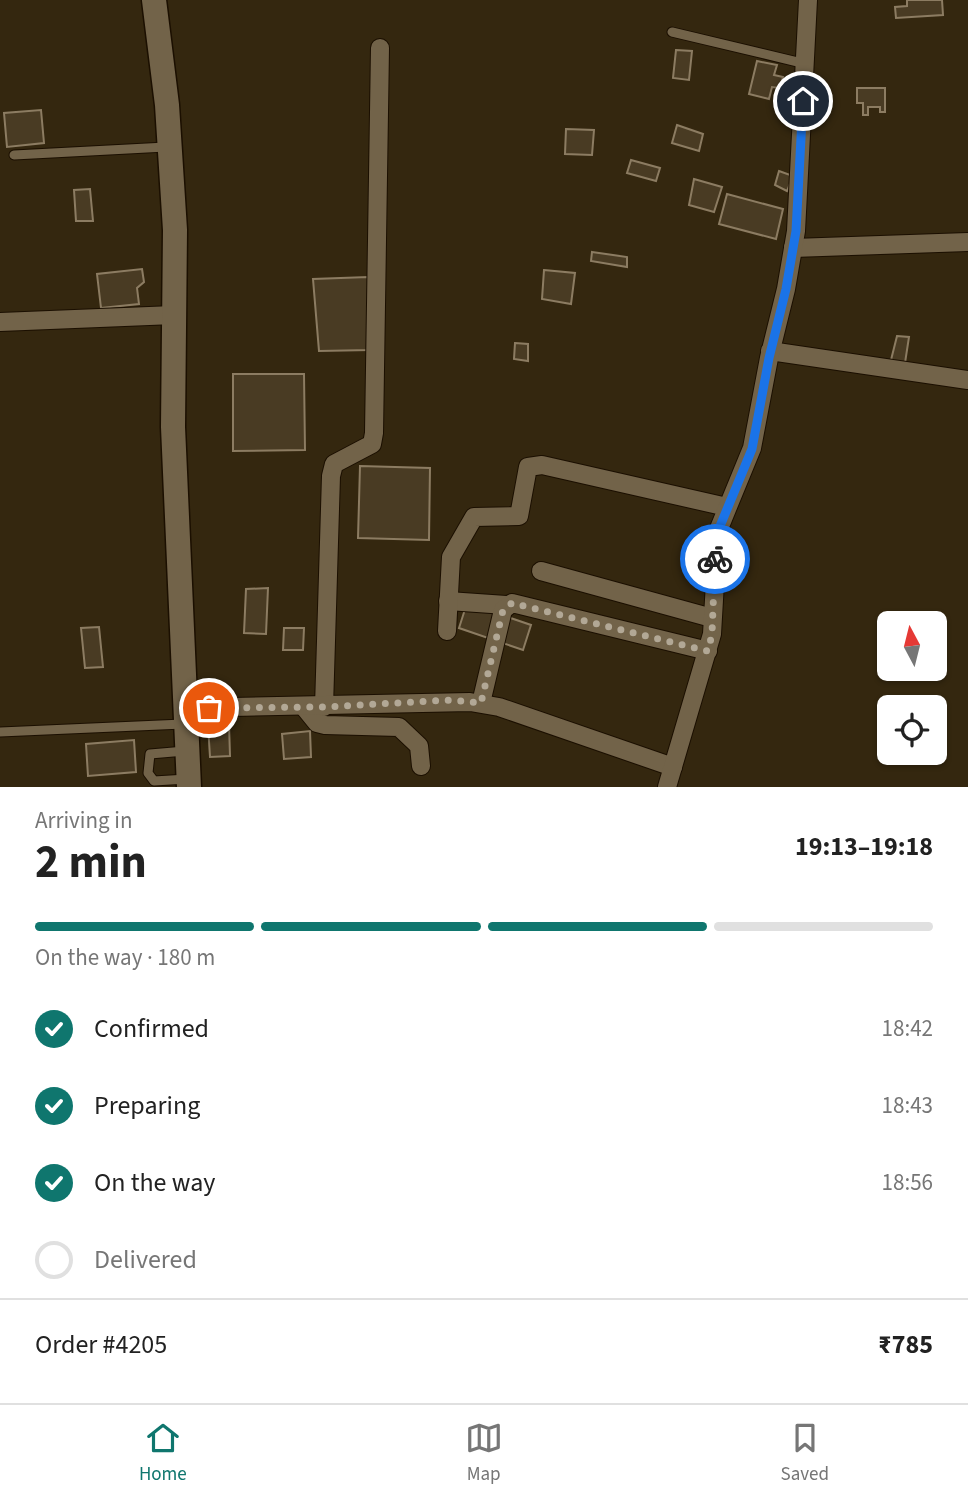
<!DOCTYPE html>
<meta charset="utf-8">
<style>
body{margin:0;font-family:"Source Sans 3",sans-serif;background:#f2f2f2;color:#222;height:100vh;display:flex;flex-direction:column;font-size:26px;white-space:nowrap}
*{box-sizing:border-box;margin:0}
p{font-size:23px;color:#767676}
.icon{flex:none;width:38px;height:38px;fill:none;stroke:currentColor;stroke-width:2;stroke-linecap:round;stroke-linejoin:round}
.map{position:relative;height:787px;overflow:hidden}
.panel{display:flex;flex-direction:column;background:#fff;flex:1}
.panel>*{flex:none}
.needle{width:46px;rotate:353deg}
.buttons{position:absolute;left:877px;top:611px;display:grid;gap:14px}
.buttons a{display:grid;place-items:center;width:70px;height:70px;border-radius:10px;background:#fff;box-shadow:0 2px 5px #0004;font-size:35px}
.pin{position:absolute;display:grid;place-items:center;width:60px;height:60px;color:#fff;margin:-30px;border:4px solid #fff;border-radius:50%;box-shadow:0 2px 7px #0007}
.courier{position:absolute;display:grid;place-items:center;width:70px;height:70px;margin:-35px;border:5px solid #1a73e8;border-radius:50%;background:#fff;color:#222;box-shadow:0 2px 9px #0007}
.head em{font-style:normal;font-weight:700}
.head div{display:flex;flex-direction:column-reverse}
.head{display:flex;align-items:center;justify-content:space-between;height:119px;padding:0 35px}
h1{font-size:46px;font-weight:700;line-height:52px}
.bar{display:grid;grid-template-columns:repeat(4,1fr);gap:10px 7px;align-content:center;height:84px;padding:0 35px}
.bar i{height:9px;border-radius:5px;background:#e0e0e0}
.bar .on{background:#0f766e}
.bar p{grid-column:span 4}
.line{display:flex;align-items:center;gap:18px;padding:0 35px;border-top:2px solid #e0e0e0}
.line div{flex:1}
ol{padding:0 35px;list-style:none}
li{display:flex;align-items:center;gap:21px;height:77px}
li p{margin-inline-start:auto}
li .icon{padding:7px;border-radius:50%;background:#0f766e;color:#fff;stroke-width:4}
li:last-child{color:#767676}
li i{width:38px;height:38px;border:4px solid #e0e0e0;border-radius:50%}
.tabs{display:flex;justify-content:space-around;align-items:center;height:98px;border-top:2px solid #e0e0e0;background:#fff;font-size:19px;color:#767676}
.tabs a{display:grid;justify-items:center;gap:4px}
.tabs .on{color:#0f766e}
.map>svg:first-child{display:block}
</style>
<div class="map">
<svg width="968" height="787" viewBox="0 0 968 787">
<rect width="100%" height="100%" fill="#34270f"/>
<!-- building -->
<g fill="#493b23" stroke="#8c7c62" stroke-width="2">
<path d="M907,0H942L943,15L896,18L895,7L907,6Z"/>
<path d="M676,50L692,51L689,80L673,78Z"/>
<path d="M757,61L777,65L774,75L783,77L780,88L772,87L769,99L749,94Z"/>
<path d="M857,88H885V112H880V107H868V115H863V103H857Z"/>
<path d="M41,110L44,143L7,147L4,113Z"/>
<path d="M677,125L703,134L699,151L672,143Z"/>
<path d="M566,129L594,130L592,155L565,154Z"/>
<path d="M631,160L660,168L656,181L627,173Z"/>
<path d="M779,171L793,176L787,191L775,185Z"/>
<path d="M694,179L722,187L714,212L689,205Z"/>
<path d="M90,189L93,221H76L74,190Z"/>
<path d="M727,194L783,209L776,239L719,224Z"/>
<path d="M592,252L627,257V267L591,261Z"/>
<path d="M142,269L144,282L137,288L139,304L101,308L97,274Z"/>
<path d="M544,270L575,273L571,304L542,299Z"/>
<path d="M368,277L370,350L319,351L313,279Z"/>
<path d="M897,336L909,337L905,363L891,360Z"/>
<path d="M515,343L528,344V361L514,359Z"/>
<path d="M233,374H304L305,450L233,451Z"/>
<path d="M360,466L430,468L429,540L358,538Z"/>
<path d="M268,588L266,634L244,633L246,589Z"/>
<path d="M467,603L531,625L523,650L459,628Z"/>
<path d="M99,627L103,667L85,668L81,628Z"/>
<path d="M284,628H304L303,650H283Z"/>
<path d="M229,724L230,756L210,757L208,725Z"/>
<path d="M310,731L311,757L284,759L282,734Z"/>
<path d="M134,740L136,772L88,776L86,744Z"/>
</g>
<g fill="none" stroke-linecap="round" stroke-linejoin="round">
<!-- lane casing -->
<g stroke="#1b0f00" stroke-width="11">
<g id="lane">
<path d="M672,32L806,64"/>
<path d="M14,155L166,147"/>
<path d="M0,732L183,724"/>
<path d="M185,751L150,754L148,773L154,781L187,779"/>
</g>
</g>
<!-- street casing -->
<g stroke="#1b0f00" stroke-width="20">
<g id="street">
<path d="M793,248L968,242"/>
<path d="M0,322L174,315"/>
<path d="M770,351L968,380"/>
<path d="M541,571L712,618"/>
<path d="M448,601L506,605"/>
<path d="M447,631L451,557L474,517L519,516L528,467L542,465L727,507"/>
<path d="M481,703L503,610L512,603L708,651"/>
<path d="M304,707L317,723L325,725L399,727L419,746L421,766"/>
<path d="M324,707L331,476L334,464L372,444L374,433L380,48"/>
<path d="M185,708L470,702L499,707L673,767"/>
<path d="M667,787L712,634L718,531L752,448L769,358L786,289L796,231L808,0"/>
</g>
</g>
<!-- secondary casing -->
<g stroke="#1b0f00" stroke-width="27">
<path id="secondary" d="M154,0L167,105L175,230L173,427L189,787"/>
</g>
<!-- lane -->
<use href="#lane" stroke="#726349" stroke-width="9"/>
<!-- street -->
<use href="#street" stroke="#726349" stroke-width="18"/>
<!-- secondary -->
<use href="#secondary" stroke="#726349" stroke-width="24"/>
</g>
<g fill="none" stroke-linecap="round" stroke-linejoin="round">
<!-- done -->
<path stroke="#b2a896" stroke-width="7" stroke-dasharray="0 12.6" d="M209,708L324,707L451,700L481,703L503,610L512,603L708,651L712,634L715,559"/>
<!-- route -->
<path stroke="#1a73e8" stroke-width="9" d="M715,559L718,531L752,449L769,358L786,289L796,231L803,101"/>
</g>
</svg>
<div class="buttons">
<a><svg class="needle" viewBox="-14 -14 28 28"><path d="M0-13l5 13h-10z" fill="#e53935"/><path d="M0 13l5-13h-10z" fill="#767676"/></svg></a>
<a><svg class="icon" aria-label="locate" viewBox="0 0 24 24"><circle cx="12" cy="12" r="6"/><path d="M12 2v4M12 18v4M2 12h4M18 12h4"/></svg></a>
</div>
<div class="pin" style="left:209px;top:708px;background:#ea580c"><svg class="icon" aria-label="bag" viewBox="0 0 24 24"><path d="M5 8h14l-1 12H6zM9 8a3 3 0 0 1 6 0"/></svg></div>
<div class="pin" style="left:803px;top:101px;background:#1f2937"><svg class="icon" aria-label="home" viewBox="0 0 24 24"><path d="M3 11l9-7 9 7M6 9v11h12V9"/></svg></div>
<div class="courier" style="left:715px;top:559px"><svg class="icon" aria-label="bike" viewBox="0 0 24 24"><circle cx="6" cy="16" r="4"/><circle cx="18" cy="16" r="4"/><path d="M6 16l4-8h5l3 8M10 8l3 8H6M13 5h3"/></svg></div>
</div>
<section class="panel">
<div class="head"><div><h1>2 min</h1><p>Arriving in</p></div><em>19:13–19:18</em></div>
<div class="bar"><i class="on"></i><i class="on"></i><i class="on"></i><i></i><p>On the way · 180 m</p></div>
<ol>
<li><svg class="icon" aria-label="check" viewBox="0 0 24 24"><path d="M5 12l5 5 9-10"/></svg>Confirmed<p>18:42</p></li>
<li><svg class="icon" aria-label="check" viewBox="0 0 24 24"><path d="M5 12l5 5 9-10"/></svg>Preparing<p>18:43</p></li>
<li><svg class="icon" aria-label="check" viewBox="0 0 24 24"><path d="M5 12l5 5 9-10"/></svg>On the way<p>18:56</p></li>
<li><i></i>Delivered</li>
</ol>
<div class="line" style="height:91px"><div>Order #4205</div><b>₹785</b></div>
</section>
<nav class="tabs">
<a class="on"><svg class="icon" aria-label="home" viewBox="0 0 24 24"><path d="M3 11l9-7 9 7M6 9v11h12V9"/></svg>Home</a>
<a><svg class="icon" aria-label="map" viewBox="0 0 24 24"><path d="M3 6l6-2 6 2 6-2v14l-6 2-6-2-6 2zM9 4v14M15 6v14"/></svg>Map</a>
<a><svg class="icon" aria-label="saved" viewBox="0 0 24 24"><path d="M7 4h10v16l-5-4-5 4z"/></svg>Saved</a>
</nav>
